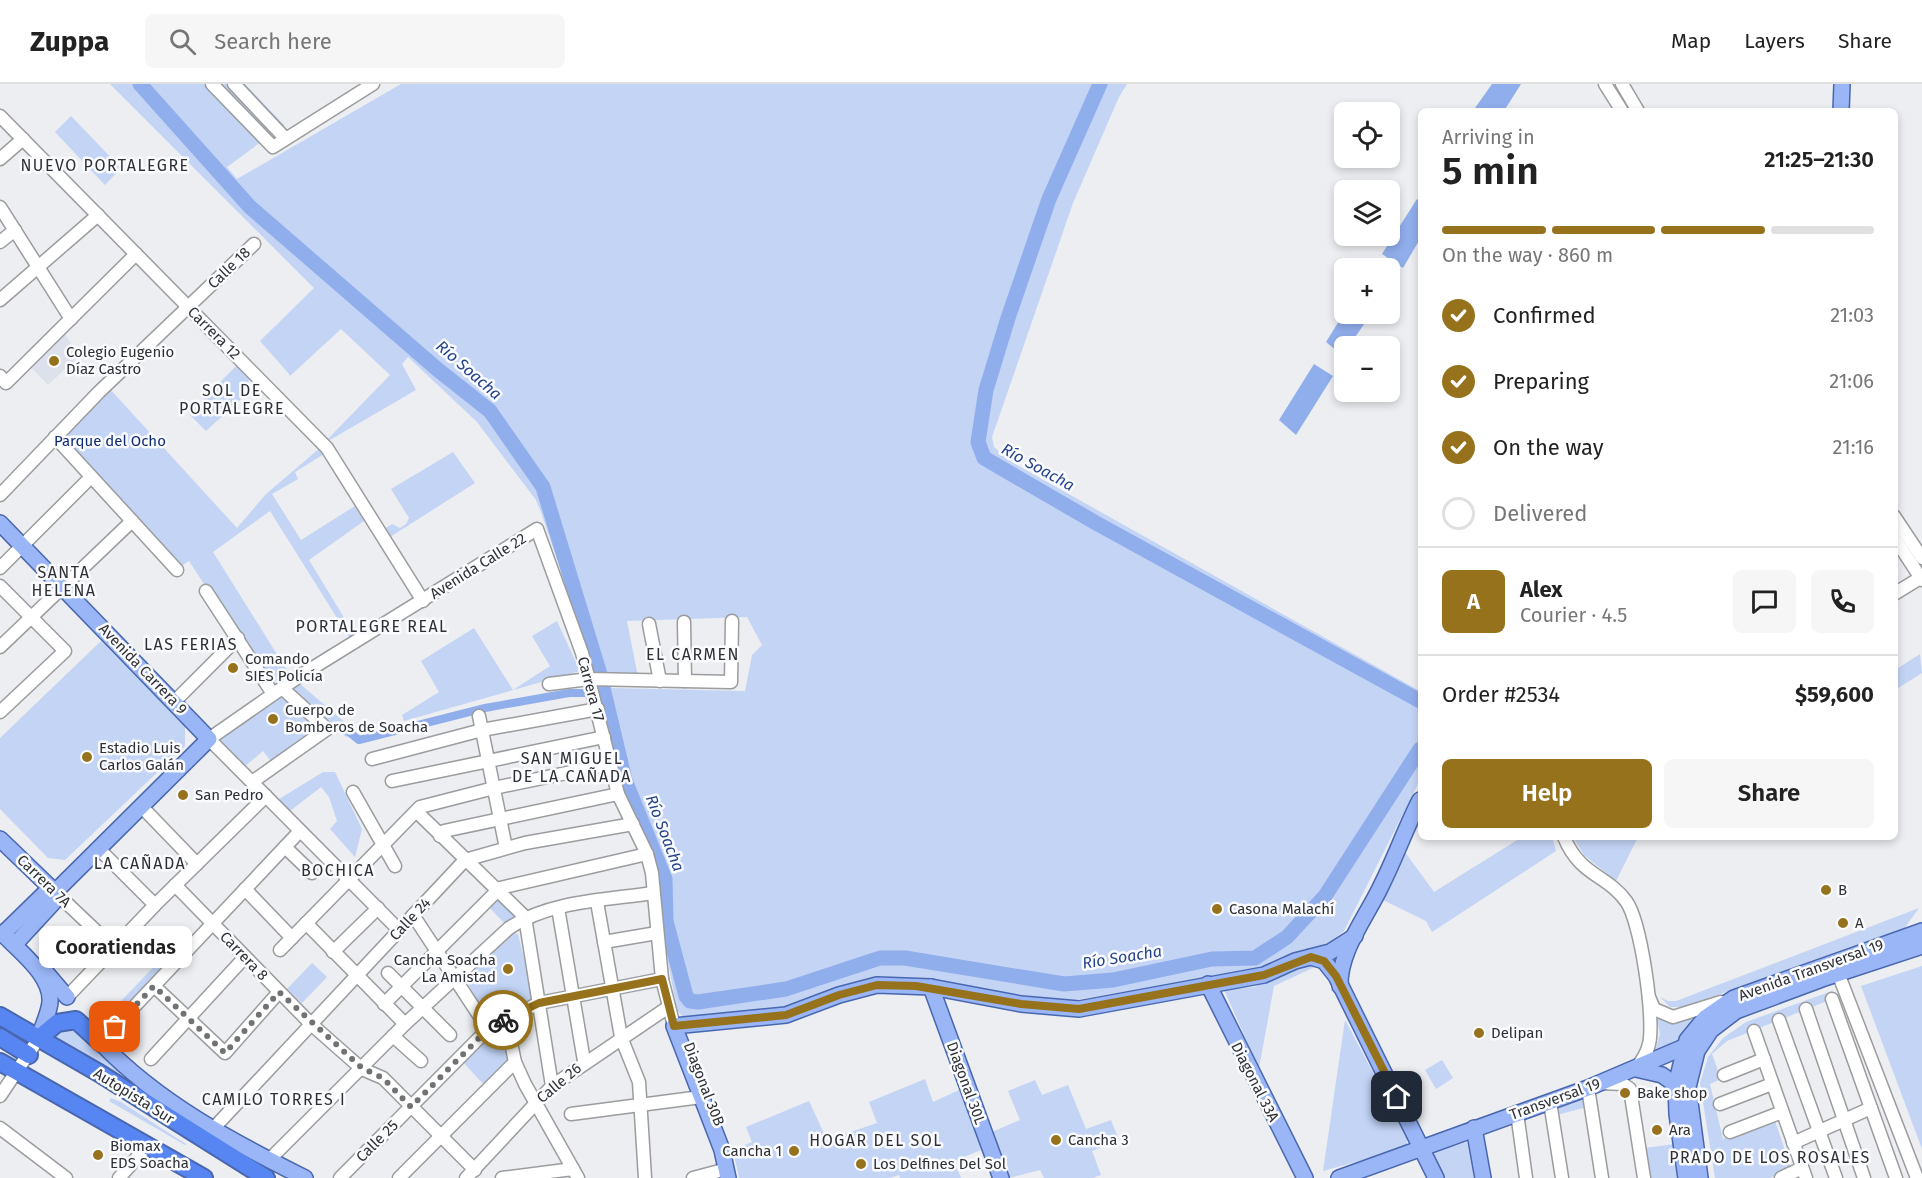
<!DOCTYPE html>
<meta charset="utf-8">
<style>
body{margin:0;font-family:"Fira Sans",sans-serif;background:#f6f6f6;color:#222;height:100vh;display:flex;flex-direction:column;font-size:22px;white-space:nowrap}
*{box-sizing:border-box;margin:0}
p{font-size:20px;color:#767676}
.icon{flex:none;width:33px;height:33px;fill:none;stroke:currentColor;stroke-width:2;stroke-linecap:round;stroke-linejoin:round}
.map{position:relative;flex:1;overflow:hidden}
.sheet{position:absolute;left:1418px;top:24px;width:480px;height:732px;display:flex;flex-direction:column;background:#fff;border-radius:9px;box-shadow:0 3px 9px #0003}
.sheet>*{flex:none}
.buttons{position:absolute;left:1334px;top:18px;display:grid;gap:12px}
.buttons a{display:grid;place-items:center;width:66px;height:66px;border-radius:9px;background:#fff;box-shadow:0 3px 9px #0003;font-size:30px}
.pin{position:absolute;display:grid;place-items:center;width:51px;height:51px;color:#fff;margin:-26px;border-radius:12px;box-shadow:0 3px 9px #0006}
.courier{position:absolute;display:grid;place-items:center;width:60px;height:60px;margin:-30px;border:4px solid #95721b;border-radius:50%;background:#fff;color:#222;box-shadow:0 2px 8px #0007}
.bubble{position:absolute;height:42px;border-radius:9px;background:#fff;box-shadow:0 3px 9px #0003;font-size:20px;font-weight:600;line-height:42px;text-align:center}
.summary em{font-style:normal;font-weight:600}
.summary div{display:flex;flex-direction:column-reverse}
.summary{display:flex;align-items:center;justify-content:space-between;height:102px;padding:0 24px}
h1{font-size:39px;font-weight:600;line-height:45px}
.bar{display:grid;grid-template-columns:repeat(4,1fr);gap:9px 6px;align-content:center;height:72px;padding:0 24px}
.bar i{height:8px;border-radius:4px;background:#e0e0e0}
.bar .selected{background:#95721b}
.bar p{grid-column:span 4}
.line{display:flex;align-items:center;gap:15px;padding:0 24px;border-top:2px solid #e0e0e0}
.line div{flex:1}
.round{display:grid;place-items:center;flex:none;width:63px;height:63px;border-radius:9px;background:#f6f6f6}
ol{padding:0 24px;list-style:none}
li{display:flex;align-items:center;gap:18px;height:66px}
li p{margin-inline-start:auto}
li .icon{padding:6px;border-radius:50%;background:#95721b;color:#fff;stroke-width:4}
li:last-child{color:#767676}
li i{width:33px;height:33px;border:3px solid #e0e0e0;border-radius:50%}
.primary-button{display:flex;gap:12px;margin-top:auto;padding:12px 24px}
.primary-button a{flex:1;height:69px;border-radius:9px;background:#95721b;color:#fff;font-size:24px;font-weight:600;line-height:69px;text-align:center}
.primary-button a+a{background:#f6f6f6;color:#222}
header{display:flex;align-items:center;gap:36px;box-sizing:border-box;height:84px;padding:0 30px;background:#fff;border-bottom:2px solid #e0e0e0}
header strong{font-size:28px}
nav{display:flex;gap:33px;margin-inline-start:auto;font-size:21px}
.search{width:420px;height:54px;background:#f6f6f6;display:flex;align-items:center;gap:15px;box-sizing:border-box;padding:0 21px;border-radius:9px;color:#767676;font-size:22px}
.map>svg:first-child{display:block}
</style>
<header>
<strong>Zuppa</strong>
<div class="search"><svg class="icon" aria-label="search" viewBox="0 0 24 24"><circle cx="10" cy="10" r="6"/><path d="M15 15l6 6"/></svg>Search here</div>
<nav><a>Map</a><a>Layers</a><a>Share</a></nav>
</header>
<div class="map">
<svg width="1922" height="1094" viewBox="0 0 1922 1094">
<rect width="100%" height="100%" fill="#eceef1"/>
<!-- built -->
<path fill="#dde1eb" d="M63,247L79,272L48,301L29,281Z"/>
<!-- green -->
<g fill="#c3d4f5" fill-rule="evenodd">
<path d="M110,0H245L284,41L227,83L237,95L401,0H1127L1119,13L1073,119L992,353L994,363L1008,376L1420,607V696L1344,847L1328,860L1305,867L1274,883L1075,916L1059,918L874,893L790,923L683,933L677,926L659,830L621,701L595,588L541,428L536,416L477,338L408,273L402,280L416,306L323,360L390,291L341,245L290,292L289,290L260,257L314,204ZM747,533L762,561L752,571L745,607L612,604L608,600L638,593L627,537Z"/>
<path d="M71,32L121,84L105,101L55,48Z"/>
<path d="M238,280L250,293L243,313L206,347L189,330Z"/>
<path d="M109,304L237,444L266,410L320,364L324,370L295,388L298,395L272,410L301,456L355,422L364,437L309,476L354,550L349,553L270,427L213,468L288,588L270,601L189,477L181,482L59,354Z"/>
<path d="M453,368L475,399L390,453L384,445L392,440L400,444L406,440L409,434L391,405Z"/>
<path d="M557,537L580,587L404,637L402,631L439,608L421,577L474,544L513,606L550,582L532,552Z"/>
<path d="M101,557L185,643V662L65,776L48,774L0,725V654Z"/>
<path d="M1920,570L1922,589L1895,606V586Z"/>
<path d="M300,600L354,646L346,653L290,605Z"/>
<path d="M286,610L326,645L274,681L263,667L243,684L219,656Z"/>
<path d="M323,688H335L362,745L355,773L330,745L337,737L329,713L321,703L290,727L276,717Z"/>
<path d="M1522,753H1552L1556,767L1432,848L1426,837L1383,816L1405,768L1434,808Z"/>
<path d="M1573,753H1638L1616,797L1584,771Z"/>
<path d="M497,806L525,833L509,844L484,818Z"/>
<path d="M1919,824L1904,845L1849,863L1685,923H1670L1660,913L1668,917H1676Z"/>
<path d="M512,848L518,850L534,916L488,935L464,893Z"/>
<path d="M165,871L171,876L112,940L105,934Z"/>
<path d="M1314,877L1317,882L1274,902L1259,984L1224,906L1254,903Z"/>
<path d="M312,879L327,893L302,919L287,905Z"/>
<path d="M1922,882V1065L1861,902Z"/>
<path d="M1832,907V915L1727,957L1712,970L1721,995L1710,1000L1723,1055L1774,1034L1791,1084L1770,1094H1715L1700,999L1708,973L1723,954L1746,938Z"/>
<path d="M1696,931L1675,960L1655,967L1660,950L1657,934L1672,939Z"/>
<path d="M1345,936L1408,1054L1406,1064L1323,1087Z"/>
<path d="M72,939L181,1031L48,955L57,943Z"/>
<path d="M503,940L511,976L485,1002L462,977L490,947Z"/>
<path d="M1442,976L1453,994L1436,1005L1425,986Z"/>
<path d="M925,995L933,1018L961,1005L981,1066L954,1077L961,1094H900L899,1091L890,1094H739L733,1066L752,1058L746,1043L809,1017L827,1056L877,1039L869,1018Z"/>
<path d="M1035,996L1042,1011L1068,1001L1086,1045L1111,1036L1119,1056L1092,1067L1101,1091L1093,1094H1044L1040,1086L1009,1094L992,1048L1020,1036L1008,1007Z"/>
<path d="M1586,1011L1587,1023L1557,1031L1556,1024Z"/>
<path d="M111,1014L121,1018L186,1060L185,1061L109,1017Z"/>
<path d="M1467,1058L1474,1094H1443L1433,1068Z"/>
<path d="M1675,1060L1681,1094H1649L1644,1064Z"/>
</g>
<!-- water -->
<g fill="#91aeec">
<path d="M1492,0H1521L1504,27H1479L1475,24Z"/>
<path d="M1417,115L1420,117V155L1403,184L1382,170Z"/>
<path d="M1344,229L1371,230L1349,262H1344L1343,272L1326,258Z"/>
<path d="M1314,280L1333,292L1296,351L1279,336Z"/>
</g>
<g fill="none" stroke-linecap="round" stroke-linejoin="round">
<!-- canal -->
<path stroke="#91aeec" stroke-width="8" d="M345,645L359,656L485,624L569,609H586"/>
<!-- river -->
<g stroke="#91aeec" stroke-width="15">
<path d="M140,0L250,123L437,285L490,327L543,403L599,587L625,696L665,795L666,837L686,912L690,917L698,918L786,905L880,874H905L1064,900L1113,896L1212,875L1255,874L1287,853L1325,812L1420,665"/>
<path d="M1100,0L1049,115L1008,234L986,306L978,358L984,374L1096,439L1420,617"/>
</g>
<!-- minor casing -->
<g stroke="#9a9c9e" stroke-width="15">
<g id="minor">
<path d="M212,0L273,63L373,0"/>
<path d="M234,0L285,54"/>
<path d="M1605,0L1622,27"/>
<path d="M1622,0L1638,27"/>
<path d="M0,32L327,364L423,517"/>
<path d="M0,75L23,55"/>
<path d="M0,123L71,235"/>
<path d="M0,158L15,146"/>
<path d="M0,216L98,131"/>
<path d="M0,292L6,299L136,170"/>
<path d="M55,353L177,486"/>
<path d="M0,411L99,308L254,160"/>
<path d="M1894,432L1922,474"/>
<path d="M1894,453L1922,496"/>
<path d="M0,484L91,393"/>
<path d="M0,502L65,567L0,628"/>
<path d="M206,507L273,610"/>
<path d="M1894,510L1922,493"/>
<path d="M684,538L685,597"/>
<path d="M649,540L660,597"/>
<path d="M0,563L132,437"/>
<path d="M549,600L589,595L731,598L732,537"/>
<path d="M174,618L238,554"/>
<path d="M479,632L506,764"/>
<path d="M372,675L482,646L598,625"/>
<path d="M392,697L604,653"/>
<path d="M252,698L327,645L282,604"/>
<path d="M353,708L395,782"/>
<path d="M141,722L197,780"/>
<path d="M417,728L525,833L552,1002"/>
<path d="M440,752L444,747L618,710"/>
<path d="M1564,753C1580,792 1606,790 1626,817C1641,837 1655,936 1649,960C1647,970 1642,977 1636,984"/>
<path d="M285,763L312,789"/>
<path d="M98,764L155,821"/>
<path d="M175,801L311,940L362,985L383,994L475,1086"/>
<path d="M245,805L292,854"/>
<path d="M55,808L114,864"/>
<path d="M597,818L621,953L639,998L645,1094"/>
<path d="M558,824L584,977"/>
<path d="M413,831L488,945"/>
<path d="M306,839L405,940"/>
<path d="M399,846L209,655L298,593L537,445L582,569L618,710L647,770L652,789L662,895L674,942"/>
<path d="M604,858L657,849"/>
<path d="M280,866L420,723L494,704L610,680"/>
<path d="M333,868L378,824"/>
<path d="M388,889L450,951"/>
<path d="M1838,889L1917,1094"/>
<path d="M154,902L225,969L279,908"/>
<path d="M67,913L155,821L266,712"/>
<path d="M1649,913L1654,925L1673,933L1721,918"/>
<path d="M1832,915L1896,1094"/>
<path d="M384,920L500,804L647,770"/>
<path d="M1806,925L1864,1094"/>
<path d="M506,935L515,978L525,1000L578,1094"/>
<path d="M1779,936L1836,1094"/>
<path d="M115,943L300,747"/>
<path d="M1754,947L1806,1094"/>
<path d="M393,952L421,977"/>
<path d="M151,975L245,873"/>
<path d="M1724,991L1764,975"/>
<path d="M1600,999L1623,1000L1630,1005L1644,1094"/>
<path d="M1588,1004L1602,1094"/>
<path d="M0,1012L39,954"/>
<path d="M1550,1018L1562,1094"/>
<path d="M1720,1020L1772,1000"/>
<path d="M1517,1029L1526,1094"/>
<path d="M571,1030L701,1013"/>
<path d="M0,1044L66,1094"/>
<path d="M212,1046L465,776L525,759L633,740"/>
<path d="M1730,1048L1782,1028"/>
<path d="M1793,1059L1871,1024"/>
<path d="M269,1076L405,940L509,844C549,817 606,816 653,809"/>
<path d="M119,1094L148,1061"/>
<path d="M340,1094L488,945L539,919L662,895"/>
<path d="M399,1094L515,978"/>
<path d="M466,1094L552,1002L667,924"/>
<path d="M502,1094L573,1085"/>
<path d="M693,1094L727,1085"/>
<path d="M1781,1094L1802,1084"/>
</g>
</g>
<!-- major casing -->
<g stroke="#4967ae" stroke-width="18">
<g id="major">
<path d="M1841,27L1842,0"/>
<path d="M0,439L209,655L55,808L45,809L6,847"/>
<path d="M0,755L55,808"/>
<path d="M6,847L5,852C21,869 52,892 50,918C49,930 42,942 39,954"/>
<path d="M17,858L53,819L55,808"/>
<path d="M1311,873L1324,877L1336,892L1436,1094"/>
<path d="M44,886L67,913"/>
<path d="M1208,900L1305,1094"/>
<path d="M1340,902C1339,866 1368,831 1382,800C1396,772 1406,743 1420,716"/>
<path d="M931,903L1001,1094"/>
<path d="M101,959C159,1019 231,1057 305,1094"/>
<path d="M1636,985L1662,991L1676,1001"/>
<path d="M1474,1044L1483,1094"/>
<path d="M728,1094L722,1066L674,942L786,931L839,911L877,901L931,903L1021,920L1079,925L1264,891L1295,877L1330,868L1355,852"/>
<path d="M1339,1094L1588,1004L1684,963"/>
<path d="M1686,1094L1677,1030L1676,1001L1687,956L1705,934L1734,914L1922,847"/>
<path d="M1700,1094L1688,1003L1697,967L1711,946L1736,927L1822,895L1922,862"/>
</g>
</g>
<!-- highway casing -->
<g stroke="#4967ae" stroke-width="20">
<g id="highway">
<path d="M0,932L99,989L266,1094"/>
<path d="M0,953L29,971"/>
<path d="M39,954L57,939L76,936L101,959"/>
<path d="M0,978L204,1094"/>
</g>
</g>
<!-- minor -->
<use href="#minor" stroke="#fff" stroke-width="12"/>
<!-- major -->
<use href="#major" stroke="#9ab6f7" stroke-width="15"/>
<!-- highway -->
<use href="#highway" stroke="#5785f1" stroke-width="16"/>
</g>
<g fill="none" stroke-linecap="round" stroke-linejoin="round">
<!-- done -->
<path stroke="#717274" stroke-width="6" stroke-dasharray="0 10.8" d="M115,943L154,902L225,969L279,908L362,984L383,994L411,1023L488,945L503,936"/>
<!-- route -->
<path stroke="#95721b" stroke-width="8" d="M503,936L539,919L662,895L674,942L786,931L839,911L877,901L916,902L1021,920L1079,925L1264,891L1311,873L1324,877L1336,892L1397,1013"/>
</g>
<!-- markers -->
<g fill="#95721b" stroke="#fafbfe" stroke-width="2">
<circle cx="54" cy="277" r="6"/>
<circle cx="233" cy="584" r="6"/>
<circle cx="273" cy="635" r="6"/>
<circle cx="87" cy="673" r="6"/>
<circle cx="183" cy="711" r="6"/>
<circle cx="1826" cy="806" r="6"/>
<circle cx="1217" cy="825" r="6"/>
<circle cx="1843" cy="839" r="6"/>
<circle cx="508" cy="885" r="6"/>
<circle cx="1479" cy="949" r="6"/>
<circle cx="1625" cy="1009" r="6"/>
<circle cx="1657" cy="1046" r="6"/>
<circle cx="1056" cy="1056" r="6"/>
<circle cx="794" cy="1067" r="6"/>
<circle cx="98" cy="1071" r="6"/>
<circle cx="861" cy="1080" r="6"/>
</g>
<g text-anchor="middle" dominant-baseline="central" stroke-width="5" stroke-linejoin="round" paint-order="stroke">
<!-- street labels -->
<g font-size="15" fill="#2f3031" stroke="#fafbfe">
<text transform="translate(229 184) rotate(-44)">Calle 18</text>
<text transform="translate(214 249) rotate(45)">Carrera 12</text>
<text transform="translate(478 482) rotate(-32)">Avenida Calle 22</text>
<text transform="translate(143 585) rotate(46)">Avenida Carrera 9</text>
<text transform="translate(591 605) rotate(75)">Carrera 17</text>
<text transform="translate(44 797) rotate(44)">Carrera 7A</text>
<text transform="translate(410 835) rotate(-47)">Calle 24</text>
<text transform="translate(244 872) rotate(46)">Carrera 8</text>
<text transform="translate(1811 886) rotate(-20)">Avenida Transversal 19</text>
<text transform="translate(1255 998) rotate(63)">Diagonal 33A</text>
<text transform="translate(559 999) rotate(-40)">Calle 26</text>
<text transform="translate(966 999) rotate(70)">Diagonal 30L</text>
<text transform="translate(704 1000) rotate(69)">Diagonal 30B</text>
<text transform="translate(134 1012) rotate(32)">Autopista Sur</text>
<text transform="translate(1555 1015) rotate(-20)">Transversal 19</text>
<text transform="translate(377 1057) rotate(-45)">Calle 25</text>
</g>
<!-- poi labels -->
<g font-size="15" fill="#2f3031" stroke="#fafbfe" text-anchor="start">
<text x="66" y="268">Colegio Eugenio<tspan x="66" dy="17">Díaz Castro</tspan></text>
<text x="245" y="575">Comando<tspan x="245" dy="17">SIES Policía</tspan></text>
<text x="285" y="626">Cuerpo de<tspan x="285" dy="17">Bomberos de Soacha</tspan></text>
<text x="99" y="664">Estadio Luis<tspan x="99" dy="17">Carlos Galán</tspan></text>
<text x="195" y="711">San Pedro</text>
<text x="1838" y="806">B</text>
<text x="1229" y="825">Casona Malachí</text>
<text x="1855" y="839">A</text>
<text x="496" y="876" text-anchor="end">Cancha Soacha<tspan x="496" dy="17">La Amistad</tspan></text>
<text x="1491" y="949">Delipan</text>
<text x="1637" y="1009">Bake shop</text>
<text x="1669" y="1046">Ara</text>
<text x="1068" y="1056">Cancha 3</text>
<text x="110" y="1062">Biomax<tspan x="110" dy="17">EDS Soacha</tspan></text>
<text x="782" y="1067" text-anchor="end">Cancha 1</text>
<text x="873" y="1080">Los Delfines Del Sol</text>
</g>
<!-- park labels -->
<g font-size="15" fill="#122c72" stroke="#fafbfe">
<text x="110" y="357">Parque del Ocho</text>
</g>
<!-- neighbourhood labels -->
<g font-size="16" letter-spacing="1.5" fill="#2f3031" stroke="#fafbfe">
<text x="105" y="81">NUEVO PORTALEGRE</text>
<text x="232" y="306">SOL DE<tspan x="232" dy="18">PORTALEGRE</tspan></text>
<text x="64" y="488">SANTA<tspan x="64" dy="18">HELENA</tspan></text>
<text x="372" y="542">PORTALEGRE REAL</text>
<text x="191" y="560">LAS FERIAS</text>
<text x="693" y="570">EL CARMEN</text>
<text x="572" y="674">SAN MIGUEL<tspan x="572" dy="18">DE LA CAÑADA</tspan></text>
<text x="140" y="779">LA CAÑADA</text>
<text x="338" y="786">BOCHICA</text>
<text x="274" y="1015">CAMILO TORRES I</text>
<text x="876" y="1056">HOGAR DEL SOL</text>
<text x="1770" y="1073">PRADO DE LOS ROSALES</text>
</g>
<!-- water labels -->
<g font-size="16" font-style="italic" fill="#24428a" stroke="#fafbfe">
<text transform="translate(469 286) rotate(41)">Río Soacha</text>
<text transform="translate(1038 383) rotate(29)">Río Soacha</text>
<text transform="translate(665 749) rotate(69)">Río Soacha</text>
<text transform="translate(1122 873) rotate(-9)">Río Soacha</text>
</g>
</g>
</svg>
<div class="buttons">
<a><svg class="icon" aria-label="locate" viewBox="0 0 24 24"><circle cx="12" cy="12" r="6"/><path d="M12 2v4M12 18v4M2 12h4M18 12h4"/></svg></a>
<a><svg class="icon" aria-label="layers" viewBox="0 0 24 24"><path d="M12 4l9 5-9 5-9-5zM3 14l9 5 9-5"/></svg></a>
<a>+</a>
<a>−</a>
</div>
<div class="pin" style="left:115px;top:943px;background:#ea580c"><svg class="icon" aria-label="bag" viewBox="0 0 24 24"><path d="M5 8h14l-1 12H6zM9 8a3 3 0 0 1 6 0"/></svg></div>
<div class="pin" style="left:1397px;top:1013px;background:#1f2937"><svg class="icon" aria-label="home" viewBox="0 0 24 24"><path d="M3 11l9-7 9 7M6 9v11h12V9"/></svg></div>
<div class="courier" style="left:503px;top:936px"><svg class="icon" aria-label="bike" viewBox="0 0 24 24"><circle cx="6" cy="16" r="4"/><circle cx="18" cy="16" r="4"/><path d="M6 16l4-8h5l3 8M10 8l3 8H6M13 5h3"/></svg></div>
<div class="bubble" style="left:39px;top:842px;width:153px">Cooratiendas</div>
<section class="sheet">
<div class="summary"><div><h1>5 min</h1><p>Arriving in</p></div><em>21:25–21:30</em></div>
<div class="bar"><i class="selected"></i><i class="selected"></i><i class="selected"></i><i></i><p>On the way · 860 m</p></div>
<ol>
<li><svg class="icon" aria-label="check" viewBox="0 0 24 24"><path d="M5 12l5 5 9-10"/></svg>Confirmed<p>21:03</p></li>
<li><svg class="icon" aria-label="check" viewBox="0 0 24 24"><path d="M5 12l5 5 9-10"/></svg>Preparing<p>21:06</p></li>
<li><svg class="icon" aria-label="check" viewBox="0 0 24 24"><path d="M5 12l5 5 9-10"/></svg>On the way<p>21:16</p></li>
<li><i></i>Delivered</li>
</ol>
<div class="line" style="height:108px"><b class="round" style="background:#95721b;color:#fff">A</b><div><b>Alex</b><p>Courier · 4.5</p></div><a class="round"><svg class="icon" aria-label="chat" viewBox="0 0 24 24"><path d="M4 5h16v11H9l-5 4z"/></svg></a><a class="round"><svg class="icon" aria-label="phone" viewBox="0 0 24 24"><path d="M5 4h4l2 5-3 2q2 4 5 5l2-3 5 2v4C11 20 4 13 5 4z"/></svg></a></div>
<div class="line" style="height:78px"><div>Order #2534</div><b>$59,600</b></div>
<div class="primary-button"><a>Help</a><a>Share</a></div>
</section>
</div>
